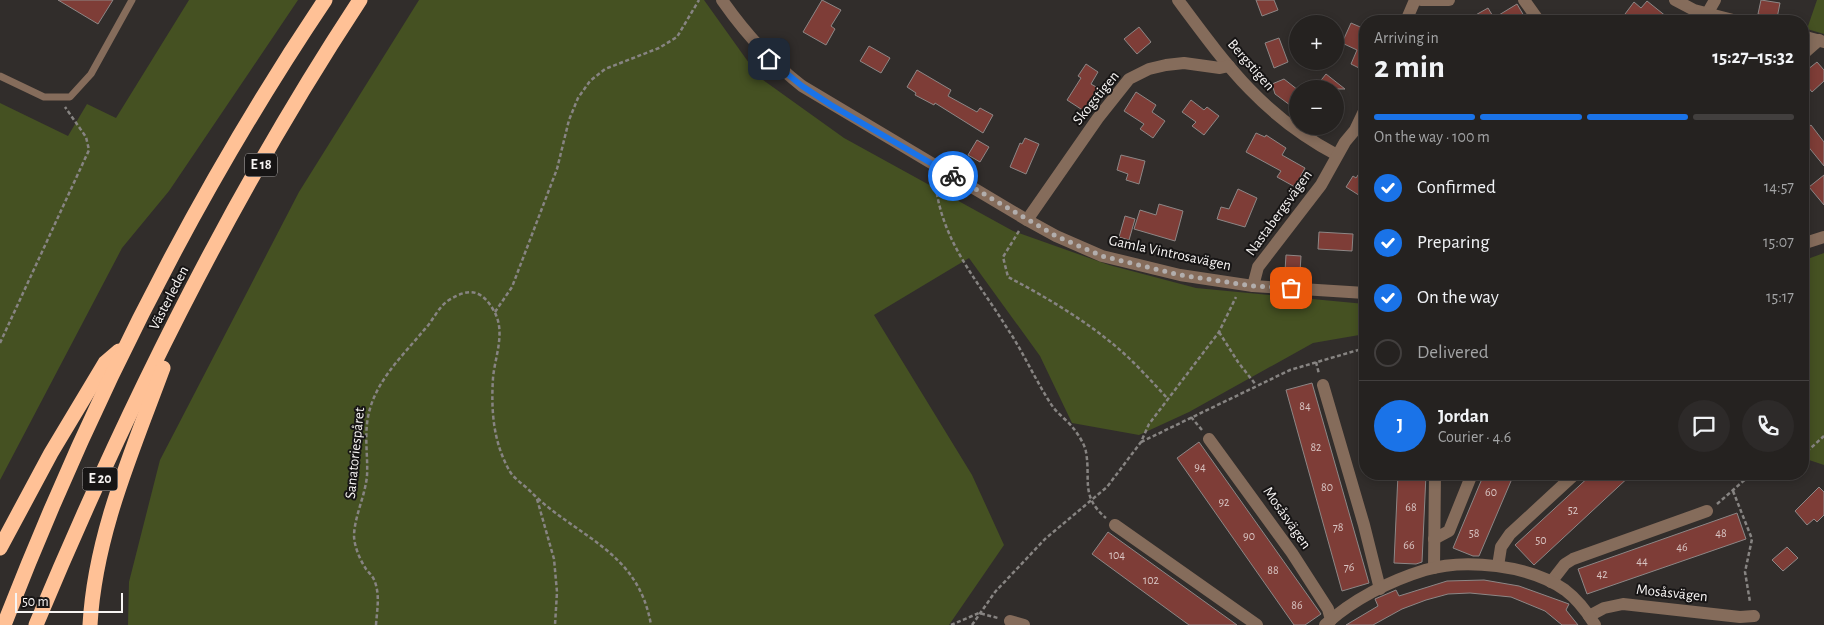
<!DOCTYPE html>
<meta charset="utf-8">
<style>
body{margin:0;font-family:"Alegreya Sans",sans-serif;background:#2d2a29;color:#f1f3f6;height:100vh;display:flex;flex-direction:column;font-size:19px;white-space:nowrap}
*{box-sizing:border-box;margin:0}
p{font-size:16px;color:#a3a4a5}
.icon{flex:none;width:28px;height:28px;fill:none;stroke:currentColor;stroke-width:2;stroke-linecap:round;stroke-linejoin:round}
.map{position:relative;flex:1;overflow:hidden}
.sheet{position:absolute;left:1359px;top:15px;width:450px;height:465px;display:flex;flex-direction:column;background:#252220;border-radius:20px;box-shadow:0 2px 8px #0003,0 0 0 1px #423f3e}
.sheet>*{flex:none}
.tools{position:absolute;left:1289px;top:15px;display:grid;gap:10px}
.tools a{display:grid;place-items:center;width:55px;height:55px;border-radius:50%;background:#252220;box-shadow:0 2px 8px #0003,0 0 0 1px #423f3e;font-size:25px}
.scale{position:absolute;left:15px;bottom:12px;width:108px;box-sizing:border-box;padding-left:5px;border:2px solid #f7f4f3;border-top:0;font-size:14px;line-height:18px;white-space:nowrap;color:#f7f4f3;-webkit-text-stroke:4px #171515;paint-order:stroke}
.pin{position:absolute;display:grid;place-items:center;width:42px;height:42px;color:#fff;margin:-21px;border-radius:10px;box-shadow:0 2px 8px #0006}
.courier{position:absolute;display:grid;place-items:center;width:50px;height:50px;margin:-25px;border:4px solid #1a73e8;border-radius:50%;background:#fff;color:#222;box-shadow:0 1px 6px #0007}
.headline em{font-style:normal;font-weight:700}
.headline div{display:flex;flex-direction:column-reverse}
.headline{display:flex;align-items:center;justify-content:space-between;height:85px;padding:0 15px}
h1{font-size:32px;font-weight:700;line-height:38px}
.bar{display:grid;grid-template-columns:repeat(4,1fr);gap:8px 5px;align-content:center;height:60px;padding:0 15px}
.bar i{height:6px;border-radius:4px;background:#423f3e}
.bar .active{background:#1a73e8}
.bar p{grid-column:span 4}
.line{display:flex;align-items:center;gap:12px;padding:0 15px;border-top:1px solid #423f3e}
.line div{flex:1}
.round{display:grid;place-items:center;flex:none;width:52px;height:52px;border-radius:26px;background:#2d2a29}
ol{padding:0 15px;list-style:none}
li{display:flex;align-items:center;gap:15px;height:55px}
li p{margin-inline-start:auto}
li .icon{padding:5px;border-radius:50%;background:#1a73e8;color:#fff;stroke-width:4}
li:last-child{color:#a3a4a5}
li i{width:28px;height:28px;border:2px solid #423f3e;border-radius:50%}
.map>svg:first-child{display:block}
</style>
<div class="map">
<svg width="1824" height="625" viewBox="0 0 1824 625">
<rect width="100%" height="100%" fill="#312d2b"/>
<!-- green -->
<g fill="#455122">
<path d="M189,0H298L169,191L122,248L0,480V103L68,136L87,104L116,118Z"/>
<path d="M419,0H704L759,77L844,138L1013,231L1109,265L1196,288L1365,304V334L1313,343L1189,412L1139,435L1072,423L1040,356L969,258L874,315L972,475L1004,545L949,625H128L129,582L160,460L299,192Z"/>
<path d="M1817,0H1824V34L1807,29Z"/>
<path d="M1824,253V465L1803,458L1802,261Z"/>
</g>
<!-- building -->
<g fill="#7e3d37" stroke="#8d8786">
<path d="M58,0H113L98,24Z"/>
<path d="M822,0L841,10L831,26L835,29L826,45L803,32Z"/>
<path d="M1256,0H1274L1278,10L1262,16Z"/>
<path d="M1761,0L1780,3L1777,18L1758,14Z"/>
<path d="M1647,1L1672,21H1634L1625,14L1634,2L1641,8Z"/>
<path d="M1517,4L1527,21H1465L1488,8L1494,18Z"/>
<path d="M1351,23L1365,29V71L1351,64L1357,50L1342,43Z"/>
<path d="M1139,27L1151,42L1137,54L1124,39Z"/>
<path d="M1279,38L1288,62L1274,68L1265,43Z"/>
<path d="M869,46L890,58L881,73L860,61Z"/>
<path d="M1817,62L1824,70V81L1812,92L1802,80V74Z"/>
<path d="M1086,64L1098,72L1091,84L1098,88L1084,111L1067,100L1081,78L1078,76Z"/>
<path d="M917,70L951,90L948,96L977,112L980,108L993,115L983,133L935,103L934,105L915,95L916,93L907,87Z"/>
<path d="M1326,74L1345,89H1314Z"/>
<path d="M1284,79L1298,90V111L1275,94L1272,84Z"/>
<path d="M1136,92L1156,105L1152,112L1165,121L1153,138L1140,129L1144,124L1124,111Z"/>
<path d="M1191,100L1204,110L1207,107L1219,116L1204,135L1192,126L1196,122L1182,112Z"/>
<path d="M1811,125L1824,142V166L1802,139V132Z"/>
<path d="M1256,133L1265,137L1266,135L1286,148L1282,155L1305,168L1295,187L1277,177L1281,171L1246,152Z"/>
<path d="M1025,138L1039,144L1026,174L1010,167L1020,143L1022,144Z"/>
<path d="M977,140L989,147L980,162L968,155Z"/>
<path d="M1121,155L1145,161L1139,184L1126,180L1128,174L1117,170Z"/>
<path d="M1365,165V199L1346,187L1353,176L1356,178Z"/>
<path d="M1824,175V205L1809,187Z"/>
<path d="M1238,189L1257,198L1245,227L1217,219L1221,207L1229,209Z"/>
<path d="M1159,204L1183,211L1175,241L1134,229L1140,210L1156,215Z"/>
<path d="M1125,216L1135,219L1129,240L1119,237Z"/>
<path d="M1319,232L1353,234L1352,251L1318,249Z"/>
<path d="M1286,255L1301,256L1300,272L1285,271Z"/>
<path d="M1312,383L1369,583L1342,591L1286,390Z"/>
<path d="M1199,442L1321,614L1305,625H1294L1177,458Z"/>
<path d="M1398,474H1426L1422,562L1416,564L1394,563Z"/>
<path d="M1484,474H1514L1479,556H1473L1453,548Z"/>
<path d="M1592,474H1632L1534,565L1515,545Z"/>
<path d="M1819,487L1824,492V515L1817,522L1814,519L1807,525L1795,511Z"/>
<path d="M1737,513L1746,539L1587,594L1578,569Z"/>
<path d="M1108,532L1176,581L1237,625H1189L1092,554Z"/>
<path d="M1787,547L1798,558L1783,571L1772,560Z"/>
<path d="M1484,580L1519,586L1569,604L1566,610L1578,625H1562L1545,611L1511,597L1470,593L1448,594L1426,600L1402,609L1373,625H1346L1378,606L1375,599L1396,590L1399,596L1447,581Z"/>
</g>
<g fill="none" stroke-linecap="round" stroke-linejoin="round">
<!-- path -->
<g stroke="#878482" stroke-width="2.5" stroke-dasharray="4 2.5" stroke-linecap="butt">
<path d="M935,180C941,241 976,278 1007,328C1024,353 1036,382 1053,407C1059,415 1068,421 1074,429C1078,434 1085,445 1086,452C1091,480 1080,496 1106,518"/>
<path d="M1019,231L1003,257L1008,277C1050,299 1100,329 1134,363C1146,375 1157,387 1168,399"/>
<path d="M495,312L512,287L557,169L569,120L578,98L590,81L605,69L659,48L677,37L699,0"/>
<path d="M1219,332L1238,362L1256,385"/>
<path d="M0,343L89,150L86,137L65,107"/>
<path d="M1316,362L1319,374"/>
<path d="M1191,417L1202,430"/>
<path d="M1141,442L1290,370L1365,348"/>
<path d="M1802,456L1824,436"/>
<path d="M1733,491L1752,539L1745,572L1750,602"/>
<path d="M537,499L554,559L557,592L555,625"/>
<path d="M1717,504L1748,477L1758,474"/>
<path d="M376,625C377,610 380,596 375,582C373,576 369,573 366,569C360,560 354,546 354,535C355,515 365,496 367,476C368,459 365,442 367,424C371,385 400,359 424,330C433,321 438,307 449,300C470,287 482,290 494,311C506,332 495,356 493,378C491,410 493,441 509,470C513,478 523,484 529,490C576,538 638,549 651,625"/>
<path d="M951,625L979,613L998,618"/>
<path d="M972,625L995,592L1045,539L1107,487L1141,442L1149,424L1219,332L1236,297"/>
</g>
<!-- service -->
<path stroke="#856c5b" stroke-width="7" d="M0,76L44,97H70L91,74L132,0"/>
<!-- minor -->
<g stroke="#856c5b" stroke-width="12">
<path d="M722,0C745,33 770,61 802,86L1027,220L1056,236L1102,256L1180,275L1253,286L1365,293"/>
<path d="M1178,0C1227,66 1262,115 1337,155"/>
<path d="M1421,0H1449"/>
<path d="M1524,0L1539,21"/>
<path d="M1675,0L1694,10L1737,21"/>
<path d="M1707,14L1715,0"/>
<path d="M1406,21L1415,0"/>
<path d="M1802,36L1824,42"/>
<path d="M1802,55L1819,40"/>
<path d="M1027,220L1098,118L1129,79L1149,69L1166,65L1184,63L1220,68L1229,66"/>
<path d="M1802,244L1824,237"/>
<path d="M1253,286L1258,267L1321,185L1345,142L1355,130L1365,109"/>
<path d="M1323,385L1364,525L1380,589"/>
<path d="M1209,439L1292,553L1328,609L1331,620"/>
<path d="M1115,525L1257,625"/>
<path d="M1434,539L1449,531L1472,474"/>
<path d="M1498,566L1501,547L1510,534L1575,474"/>
<path d="M1434,568L1435,474"/>
<path d="M1551,582L1565,564L1573,559L1707,511"/>
<path d="M1589,616L1604,608L1623,604L1740,617L1754,616"/>
<path d="M1010,621L1024,625"/>
<path d="M1325,625C1352,600 1389,581 1425,570C1465,558 1530,565 1565,590C1577,599 1587,612 1595,625"/>
</g>
<!-- motorway -->
<g stroke="#ffc196" stroke-width="15">
<path d="M0,548L51,453L105,363L119,351"/>
<path d="M4,625C89,406 194,195 325,0"/>
<path d="M36,625C126,409 231,196 360,0"/>
<path d="M90,625C95,535 132,452 163,368"/>
</g>
</g>
<g fill="none" stroke-linecap="round" stroke-linejoin="round">
<!-- done -->
<path stroke="#b2aead" stroke-width="5" stroke-dasharray="0 9" d="M953,176L1056,236L1102,256L1180,275L1253,286L1291,288"/>
<!-- route -->
<path stroke="#1a73e8" stroke-width="6" d="M769,59L802,86L831,105L953,176"/>
</g>
<g text-anchor="middle" dominant-baseline="central" stroke-width="4" stroke-linejoin="round" paint-order="stroke">
<!-- number labels -->
<g font-size="12" fill="#d9c6c4">
<text x="1305" y="406">84</text>
<text x="1316" y="447">82</text>
<text x="1200" y="467">94</text>
<text x="1327" y="487">80</text>
<text x="1491" y="492">60</text>
<text x="1224" y="502">92</text>
<text x="1411" y="507">68</text>
<text x="1573" y="510">52</text>
<text x="1338" y="527">78</text>
<text x="1474" y="533">58</text>
<text x="1721" y="533">48</text>
<text x="1249" y="536">90</text>
<text x="1541" y="540">50</text>
<text x="1409" y="545">66</text>
<text x="1682" y="547">46</text>
<text x="1117" y="555">104</text>
<text x="1642" y="561">44</text>
<text x="1349" y="567">76</text>
<text x="1273" y="570">88</text>
<text x="1602" y="574">42</text>
<text x="1151" y="580">102</text>
<text x="1297" y="605">86</text>
</g>
<!-- shield labels -->
<g fill="#171515" stroke="#b4b1b0" stroke-width="1">
<rect x="245" y="153.5" width="32" height="23" rx="4"/>
<rect x="82.5" y="467.5" width="35" height="23" rx="4"/>
</g>
<g font-size="14" font-weight="bold" fill="#f7f4f3">
<text x="261" y="165">E 18</text>
<text x="100" y="479">E 20</text>
</g>
<!-- street labels -->
<g font-size="15" fill="#f7f4f3" stroke="#171515">
<text transform="translate(1251 65) rotate(49)">Bergstigen</text>
<text transform="translate(1096 98) rotate(-51)">Skogstigen</text>
<text transform="translate(1279 213) rotate(-54)">Nastabergsvägen</text>
<text transform="translate(1170 253) rotate(12)">Gamla Vintrosavägen</text>
<text transform="translate(169 298) rotate(-63)">Västerleden</text>
<text transform="translate(355 453) rotate(-84)">Sanatoriespåret</text>
<text transform="translate(1287 518) rotate(55)">Mosåsvägen</text>
<text transform="translate(1672 593) rotate(6)">Mosåsvägen</text>
</g>
</g>
</svg>
<div class="tools">
<a>+</a>
<a>−</a>
</div>
<div class="scale">50 m</div>
<div class="pin" style="left:1291px;top:288px;background:#ea580c"><svg class="icon" aria-label="bag" viewBox="0 0 24 24"><path d="M5 8h14l-1 12H6zM9 8a3 3 0 0 1 6 0"/></svg></div>
<div class="pin" style="left:769px;top:59px;background:#1f2937"><svg class="icon" aria-label="home" viewBox="0 0 24 24"><path d="M3 11l9-7 9 7M6 9v11h12V9"/></svg></div>
<div class="courier" style="left:953px;top:176px"><svg class="icon" aria-label="bike" viewBox="0 0 24 24"><circle cx="6" cy="16" r="4"/><circle cx="18" cy="16" r="4"/><path d="M6 16l4-8h5l3 8M10 8l3 8H6M13 5h3"/></svg></div>
<section class="sheet">
<div class="headline"><div><h1>2 min</h1><p>Arriving in</p></div><em>15:27–15:32</em></div>
<div class="bar"><i class="active"></i><i class="active"></i><i class="active"></i><i></i><p>On the way · 100 m</p></div>
<ol>
<li><svg class="icon" aria-label="check" viewBox="0 0 24 24"><path d="M5 12l5 5 9-10"/></svg>Confirmed<p>14:57</p></li>
<li><svg class="icon" aria-label="check" viewBox="0 0 24 24"><path d="M5 12l5 5 9-10"/></svg>Preparing<p>15:07</p></li>
<li><svg class="icon" aria-label="check" viewBox="0 0 24 24"><path d="M5 12l5 5 9-10"/></svg>On the way<p>15:17</p></li>
<li><i></i>Delivered</li>
</ol>
<div class="line" style="height:90px"><b class="round" style="background:#1a73e8;color:#fff">J</b><div><b>Jordan</b><p>Courier · 4.6</p></div><a class="round"><svg class="icon" aria-label="chat" viewBox="0 0 24 24"><path d="M4 5h16v11H9l-5 4z"/></svg></a><a class="round"><svg class="icon" aria-label="phone" viewBox="0 0 24 24"><path d="M5 4h4l2 5-3 2q2 4 5 5l2-3 5 2v4C11 20 4 13 5 4z"/></svg></a></div>
</section>
</div>
